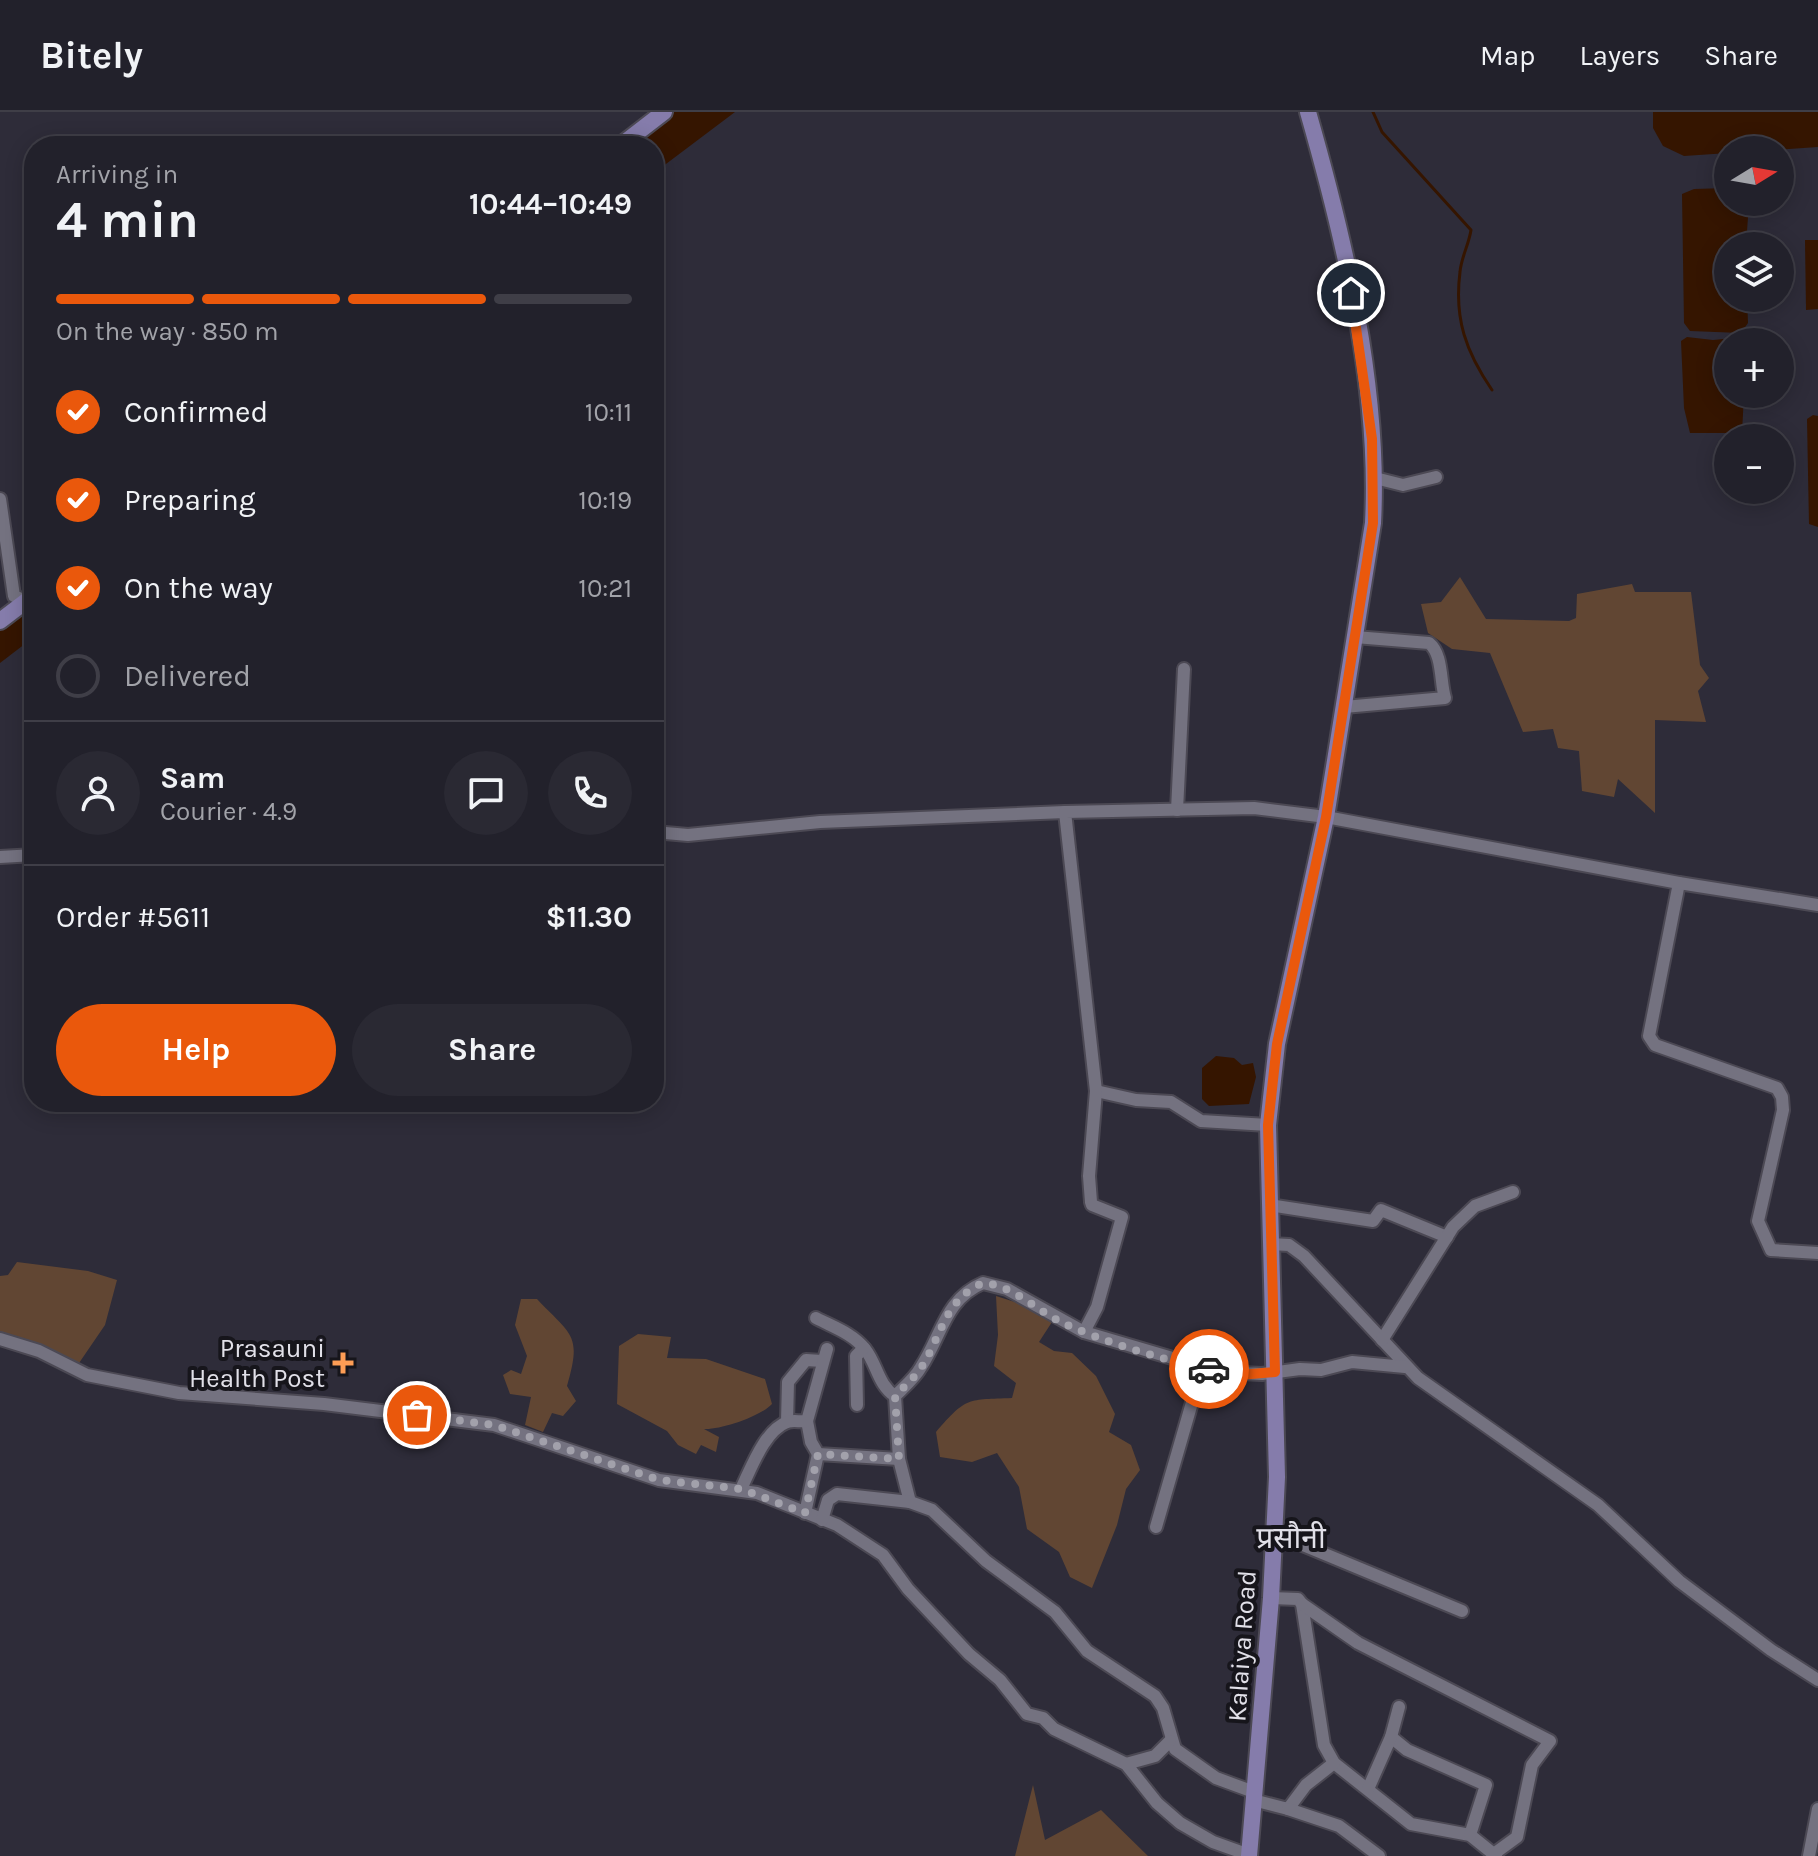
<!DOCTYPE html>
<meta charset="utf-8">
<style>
body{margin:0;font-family:Karla,"Noto Sans Devanagari",sans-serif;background:#2a2933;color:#f1f3f6;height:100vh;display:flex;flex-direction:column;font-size:30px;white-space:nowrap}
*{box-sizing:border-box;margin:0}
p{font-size:26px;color:#a2a3a9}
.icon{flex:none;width:44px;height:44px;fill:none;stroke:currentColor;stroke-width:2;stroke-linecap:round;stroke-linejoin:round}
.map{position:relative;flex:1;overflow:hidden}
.details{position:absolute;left:24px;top:24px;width:640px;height:976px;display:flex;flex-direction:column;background:#22212b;border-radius:32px;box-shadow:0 4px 20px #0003,0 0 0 2px #3f3e47}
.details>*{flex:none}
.needle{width:52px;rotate:79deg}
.fabs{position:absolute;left:1714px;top:24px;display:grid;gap:16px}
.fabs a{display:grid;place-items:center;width:80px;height:80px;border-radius:50%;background:#22212b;box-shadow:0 4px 20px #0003,0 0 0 2px #3f3e47;font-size:40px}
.pin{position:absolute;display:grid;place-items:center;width:68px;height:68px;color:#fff;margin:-34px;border:4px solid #fff;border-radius:50%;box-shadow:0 2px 8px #0007}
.courier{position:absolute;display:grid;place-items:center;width:80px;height:80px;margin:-40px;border:6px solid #ea580c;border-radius:50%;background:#fff;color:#222;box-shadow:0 2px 10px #0007}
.overview em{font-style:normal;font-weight:700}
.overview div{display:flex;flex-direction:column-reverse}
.overview{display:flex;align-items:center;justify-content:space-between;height:136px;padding:0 32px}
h1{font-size:52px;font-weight:700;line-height:60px}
.bar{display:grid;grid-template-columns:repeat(4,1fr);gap:12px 8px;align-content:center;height:96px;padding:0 32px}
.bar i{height:10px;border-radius:6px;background:#3f3e47}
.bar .on{background:#ea580c}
.bar p{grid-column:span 4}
.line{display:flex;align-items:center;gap:20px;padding:0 32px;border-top:2px solid #3f3e47}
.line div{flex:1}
.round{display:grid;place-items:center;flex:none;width:84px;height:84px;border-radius:42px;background:#2a2933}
ol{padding:0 32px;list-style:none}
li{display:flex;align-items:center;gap:24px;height:88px}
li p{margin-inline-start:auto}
li .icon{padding:8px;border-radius:50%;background:#ea580c;color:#fff;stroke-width:4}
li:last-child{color:#a2a3a9}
li i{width:44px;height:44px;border:4px solid #3f3e47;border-radius:50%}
.button{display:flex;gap:16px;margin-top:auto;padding:16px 32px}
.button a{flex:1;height:92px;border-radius:48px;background:#ea580c;color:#fff;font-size:32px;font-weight:700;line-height:92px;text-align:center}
.button a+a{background:#2a2933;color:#f1f3f6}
header{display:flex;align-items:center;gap:48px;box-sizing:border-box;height:112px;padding:0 40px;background:#22212b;border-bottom:2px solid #3f3e47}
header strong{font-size:38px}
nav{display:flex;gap:44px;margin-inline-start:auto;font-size:28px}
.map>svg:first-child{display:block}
</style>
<header>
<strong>Bitely</strong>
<nav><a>Map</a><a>Layers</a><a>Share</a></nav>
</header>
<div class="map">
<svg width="1818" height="1744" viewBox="0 0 1818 1744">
<rect width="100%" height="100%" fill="#2e2c39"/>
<!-- green -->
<g fill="#614633">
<path d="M1460,465L1486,507L1569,509L1576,506L1577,482L1632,472L1635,480H1691L1700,553L1709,566L1698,579L1706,610L1655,608V701L1618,667L1614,685L1582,679L1579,639L1558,636L1553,617L1523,620L1490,541L1452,537L1428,521L1421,492L1441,490Z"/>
<path d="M17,1150L88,1159L117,1168L105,1213L77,1254L0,1220V1164L8,1163Z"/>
<path d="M996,1184L1018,1191L1052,1210L1039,1230L1054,1239L1072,1241L1096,1264L1115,1302L1109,1320L1131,1333L1140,1358L1126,1377L1117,1413L1092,1476L1070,1465L1059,1440L1027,1417L1019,1375L997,1341L972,1350L940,1345L936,1320C967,1284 968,1288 1012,1286L1016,1271L994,1254L998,1223Z"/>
<path d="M521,1187H537C572,1224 582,1222 567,1274L576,1289L563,1304L552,1301L543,1320L525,1313L531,1285L510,1282L503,1263L511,1258L521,1262L527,1244L515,1213Z"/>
<path d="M638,1222L671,1225L667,1246L706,1247L765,1267L772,1292C761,1304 721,1318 704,1317L719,1325L716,1340L701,1333L696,1342L678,1333L667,1319L617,1292L619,1234Z"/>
<path d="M1033,1673L1045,1728L1101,1698L1148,1744H1015Z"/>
</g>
<!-- water -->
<g fill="#351500">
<path d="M671,0H735L654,61V34H627Z"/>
<path d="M1653,0H1818V35L1684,44L1663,34L1653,16Z"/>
<path d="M1728,76V90H1749L1746,134H1728V186H1747L1748,211L1741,221L1690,219L1684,211L1682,82L1694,77Z"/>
<path d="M1805,128H1818V197L1806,198Z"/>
<path d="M1687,225L1713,228L1744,225L1745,230H1728V282H1744L1742,321H1690L1684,296L1681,229Z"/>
<path d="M1813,303L1818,304V415L1809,412L1807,307Z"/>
<path d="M34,493V525L0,551V516Z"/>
<path d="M1216,944L1234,946L1242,953L1253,951L1256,965L1249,992L1209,994L1202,987V956Z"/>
</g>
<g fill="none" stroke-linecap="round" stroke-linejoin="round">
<!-- stream -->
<path stroke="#351500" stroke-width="3" d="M1373,0L1382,20L1471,118C1469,132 1461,146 1460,160C1454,207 1466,240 1492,278"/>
<!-- minor casing -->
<g stroke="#4c4954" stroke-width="16">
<g id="minor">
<path d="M1375,366L1403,373L1436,365"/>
<path d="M0,387L14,484L26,489"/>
<path d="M1344,595L1445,586C1440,570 1443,542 1429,531L1355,525"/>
<path d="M1177,698L1184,557"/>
<path d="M654,720L688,723L820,710L1065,700"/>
<path d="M0,745L34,743"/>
<path d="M1679,771L1649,924L1655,933L1777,976L1782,985L1783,998L1758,1109L1771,1138L1818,1141"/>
<path d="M1096,979L1136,988L1171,990L1201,1009L1268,1013"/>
<path d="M1269,1093L1373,1109L1381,1098L1447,1125"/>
<path d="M1270,1132L1289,1133L1304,1144L1418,1266L1598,1393L1679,1469L1771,1538L1818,1568"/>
<path d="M816,1206C833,1215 852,1221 865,1237C877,1252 878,1273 895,1284"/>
<path d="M1084,1220L1097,1195L1122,1105L1092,1093L1091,1090L1089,1064L1096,979L1065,700L1254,696L1326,705L1679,771L1818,793"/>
<path d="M0,1227L39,1239L87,1263L179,1281L324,1292L494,1313L659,1368L757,1381L837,1413L883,1443L908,1477L969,1542L1000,1568L1027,1602L1043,1606L1054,1617L1126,1652L1157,1691L1180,1711L1213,1730L1249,1743"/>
<path d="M1382,1228L1453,1115L1475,1094L1513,1080"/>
<path d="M857,1293L856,1244L864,1236"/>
<path d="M807,1309L811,1330L818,1342L899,1347"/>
<path d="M787,1310L788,1270L806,1248L822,1249"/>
<path d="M741,1377C751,1357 764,1319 787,1310C792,1308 801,1310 807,1309L827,1237"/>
<path d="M910,1390L899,1347L895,1284C904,1275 915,1266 921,1255C942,1223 945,1187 983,1171L1007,1177L1084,1220L1220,1260L1262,1262L1300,1257L1321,1258L1352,1250L1405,1255"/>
<path d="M805,1401L818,1342"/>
<path d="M822,1408L828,1388L837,1382L910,1390L932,1398L986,1449L1055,1500L1087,1539L1155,1584L1163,1596L1175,1637L1216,1666L1254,1680"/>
<path d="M1156,1415L1202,1256"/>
<path d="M1274,1421L1462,1499"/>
<path d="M1271,1486L1298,1487L1302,1492L1324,1633L1334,1651L1411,1712L1470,1723L1496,1744"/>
<path d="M1302,1492L1358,1531L1550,1629L1532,1653L1517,1725L1495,1741"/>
<path d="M1391,1625L1407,1638L1486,1673L1470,1723"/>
<path d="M1126,1652L1155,1644L1170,1629"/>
<path d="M1368,1677L1391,1625L1399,1595"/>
<path d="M1253,1688L1288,1697L1306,1673L1334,1651"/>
<path d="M1288,1697L1339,1714L1379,1744"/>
<path d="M1809,1744L1818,1697"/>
</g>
</g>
<!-- major casing -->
<g stroke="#4c4954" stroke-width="20">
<g id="major">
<path d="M620,34L664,0"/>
<path d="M0,509L34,483"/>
<path d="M1249,1744L1271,1486L1277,1365L1268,1013L1277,932L1326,705L1373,411C1380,277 1345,129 1308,0"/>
</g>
</g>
<!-- minor -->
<use href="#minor" stroke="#747280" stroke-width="12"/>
<!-- major -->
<use href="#major" stroke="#857cab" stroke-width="16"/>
</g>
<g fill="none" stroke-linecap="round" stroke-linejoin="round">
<!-- done -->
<path stroke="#a2a1ab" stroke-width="8" stroke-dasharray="0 14.4" d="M417,1303L494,1313L659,1368L741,1377L805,1401L818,1342L899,1347L895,1284C904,1275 914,1266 921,1256C942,1223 945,1187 983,1171C1012,1173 1035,1197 1061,1210C1106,1231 1160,1247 1209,1257"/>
<!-- route -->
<path stroke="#ea580c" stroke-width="10" d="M1209,1257L1239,1263L1275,1260L1268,1013L1277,932L1326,705L1373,411L1372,327L1351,181"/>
</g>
<!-- markers -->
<path fill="#fd9d55" stroke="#16151b" stroke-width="3" d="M339 1239h8v8h8v8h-8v8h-8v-8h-8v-8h8z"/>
<g text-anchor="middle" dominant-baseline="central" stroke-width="8" stroke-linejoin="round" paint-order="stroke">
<!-- poi labels -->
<g font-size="26" fill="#e1e0e8" stroke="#16151b" text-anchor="end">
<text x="325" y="1236">Prasauni<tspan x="325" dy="30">Health Post</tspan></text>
</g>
<!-- street labels -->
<g font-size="26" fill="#e1e0e8" stroke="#16151b">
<text transform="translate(1242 1534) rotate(-86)">Kalaiya Road</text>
</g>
<!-- quarter labels -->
<g font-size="30" fill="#e1e0e8" stroke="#16151b">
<text x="1291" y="1426">प्रसौनी</text>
</g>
</g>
</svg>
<div class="fabs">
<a><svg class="needle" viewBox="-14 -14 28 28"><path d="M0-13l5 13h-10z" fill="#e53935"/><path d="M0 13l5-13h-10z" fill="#a2a3a9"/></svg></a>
<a><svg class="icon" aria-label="layers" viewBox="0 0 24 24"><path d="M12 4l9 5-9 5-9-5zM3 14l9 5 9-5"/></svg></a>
<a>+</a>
<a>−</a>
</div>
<div class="pin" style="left:417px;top:1303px;background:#ea580c"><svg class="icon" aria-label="bag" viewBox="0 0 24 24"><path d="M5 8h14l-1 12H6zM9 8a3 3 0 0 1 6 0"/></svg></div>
<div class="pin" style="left:1351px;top:181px;background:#1f2937"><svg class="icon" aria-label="home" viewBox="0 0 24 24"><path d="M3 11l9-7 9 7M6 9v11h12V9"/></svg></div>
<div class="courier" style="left:1209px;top:1257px"><svg class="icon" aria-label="car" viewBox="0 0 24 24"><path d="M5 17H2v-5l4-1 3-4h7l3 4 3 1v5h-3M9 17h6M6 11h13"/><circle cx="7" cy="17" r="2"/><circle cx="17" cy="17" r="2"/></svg></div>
<section class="details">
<div class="overview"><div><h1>4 min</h1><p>Arriving in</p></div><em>10:44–10:49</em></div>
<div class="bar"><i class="on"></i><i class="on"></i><i class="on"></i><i></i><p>On the way · 850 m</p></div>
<ol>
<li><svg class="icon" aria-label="check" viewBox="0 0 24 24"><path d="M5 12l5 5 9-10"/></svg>Confirmed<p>10:11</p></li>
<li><svg class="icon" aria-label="check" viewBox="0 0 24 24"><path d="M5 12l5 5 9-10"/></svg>Preparing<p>10:19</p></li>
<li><svg class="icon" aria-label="check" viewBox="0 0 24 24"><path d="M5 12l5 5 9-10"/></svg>On the way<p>10:21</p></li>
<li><i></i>Delivered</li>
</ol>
<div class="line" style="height:144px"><a class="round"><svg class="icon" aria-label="person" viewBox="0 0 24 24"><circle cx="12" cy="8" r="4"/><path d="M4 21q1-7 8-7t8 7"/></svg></a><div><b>Sam</b><p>Courier · 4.9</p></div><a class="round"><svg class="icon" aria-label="chat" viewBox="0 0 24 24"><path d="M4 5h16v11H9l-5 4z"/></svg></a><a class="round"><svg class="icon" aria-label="phone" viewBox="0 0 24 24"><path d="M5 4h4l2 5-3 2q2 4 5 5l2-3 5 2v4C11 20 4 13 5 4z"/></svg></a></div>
<div class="line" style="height:104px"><div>Order #5611</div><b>$11.30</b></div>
<div class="button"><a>Help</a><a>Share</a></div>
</section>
</div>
